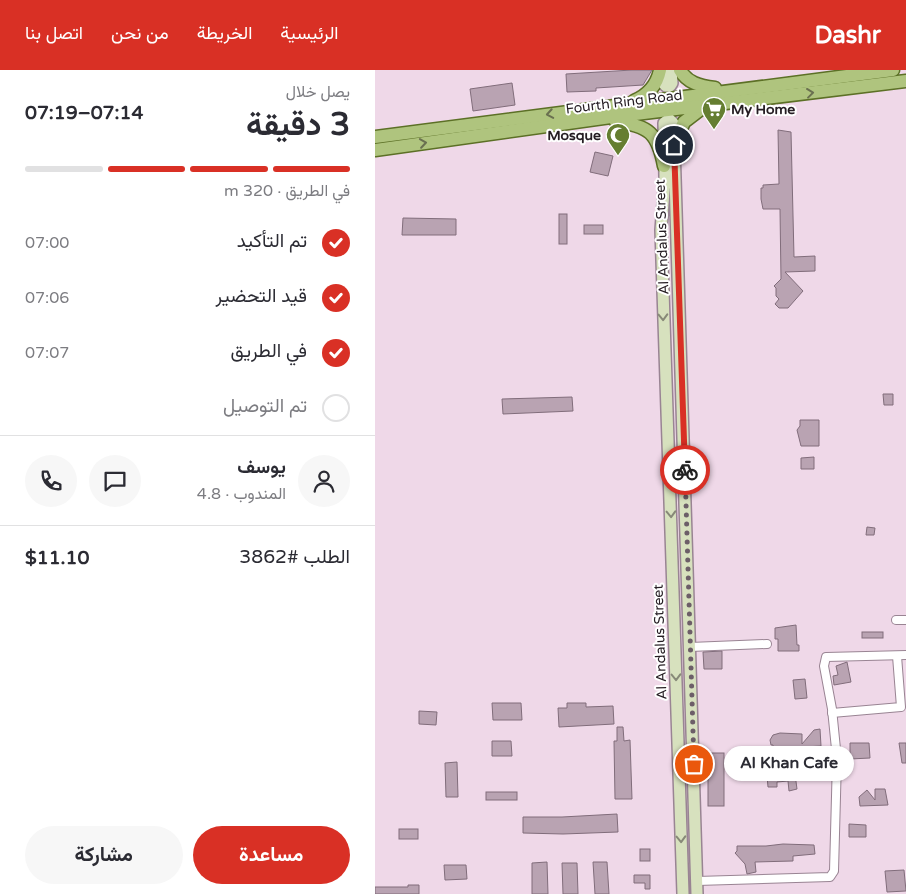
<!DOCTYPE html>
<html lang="ar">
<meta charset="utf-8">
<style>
body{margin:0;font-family:"Varela Round",Vazirmatn,sans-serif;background:#f7f7f7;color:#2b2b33;direction:rtl;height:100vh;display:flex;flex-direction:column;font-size:19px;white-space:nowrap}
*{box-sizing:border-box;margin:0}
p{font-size:16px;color:#7c7c81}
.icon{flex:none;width:28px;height:28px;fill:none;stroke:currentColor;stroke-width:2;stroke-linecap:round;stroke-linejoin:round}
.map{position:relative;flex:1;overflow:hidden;direction:ltr}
.panel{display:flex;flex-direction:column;background:#fff;width:375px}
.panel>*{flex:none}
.pin{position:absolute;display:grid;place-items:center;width:42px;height:42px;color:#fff;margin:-21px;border:2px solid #fff;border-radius:50%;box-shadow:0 1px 5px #0007}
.courier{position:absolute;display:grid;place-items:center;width:50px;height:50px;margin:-25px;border:4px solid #d93025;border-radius:50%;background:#fff;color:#222;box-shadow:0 1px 6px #0007}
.bubble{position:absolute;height:35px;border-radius:18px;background:#fff;box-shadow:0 1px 4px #0004;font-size:16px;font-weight:700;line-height:35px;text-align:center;direction:rtl}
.head em{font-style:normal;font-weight:700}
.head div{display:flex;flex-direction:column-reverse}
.head{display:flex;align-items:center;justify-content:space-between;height:85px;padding:0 25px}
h1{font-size:32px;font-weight:700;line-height:38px}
.bar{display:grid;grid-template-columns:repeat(4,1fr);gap:8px 5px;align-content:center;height:60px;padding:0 25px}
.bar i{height:6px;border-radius:4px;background:#e1e1e2}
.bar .active{background:#d93025}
.bar p{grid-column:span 4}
.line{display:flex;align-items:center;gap:12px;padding:0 25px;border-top:1px solid #e1e1e2}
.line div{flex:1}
.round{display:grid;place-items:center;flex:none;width:52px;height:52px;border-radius:26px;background:#f7f7f7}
ol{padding:0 25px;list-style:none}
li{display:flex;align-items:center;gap:15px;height:55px}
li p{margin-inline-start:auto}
li .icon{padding:5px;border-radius:50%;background:#d93025;color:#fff;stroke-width:4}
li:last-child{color:#7c7c81}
li i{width:28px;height:28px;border:2px solid #e1e1e2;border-radius:50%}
.primary-button{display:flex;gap:10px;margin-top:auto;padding:10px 25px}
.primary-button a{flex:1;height:58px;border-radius:30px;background:#d93025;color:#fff;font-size:20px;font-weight:700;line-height:58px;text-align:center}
.primary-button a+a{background:#f7f7f7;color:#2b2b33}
header{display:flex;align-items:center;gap:30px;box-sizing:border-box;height:70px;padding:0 25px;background:#d93025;color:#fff}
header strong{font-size:24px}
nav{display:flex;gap:28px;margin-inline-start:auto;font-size:18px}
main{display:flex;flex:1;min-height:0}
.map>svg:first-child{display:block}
</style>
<header>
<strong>Dashr</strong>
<nav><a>الرئيسية</a><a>الخريطة</a><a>من نحن</a><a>اتصل بنا</a></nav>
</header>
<main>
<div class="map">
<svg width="531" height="824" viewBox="0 0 531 824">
<rect width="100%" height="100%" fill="#efd8e8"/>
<!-- building -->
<g fill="#b9a3b2" stroke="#816d7b">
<path d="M257,0H277L268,15L221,18V21L192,22L191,4Z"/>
<path d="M137,13L140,35L98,41L95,19Z"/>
<path d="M403,60L416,62L419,187L440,186V201L410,202L428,221L413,238H404L400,234L404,229L401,226V218L399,216L406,209L405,139H388L386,129V118H388V115L404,114Z"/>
<path d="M220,82L238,86L233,106L215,102Z"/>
<rect x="184" y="144" width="8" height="30"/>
<path d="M28,148L81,149V165H27Z"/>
<rect x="209" y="155" width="19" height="9"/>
<path d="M508,324H518V335H509Z"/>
<path d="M197,327L198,341L128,344L127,329Z"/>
<path d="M425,350H444V376H426L422,360L425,356Z"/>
<path d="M439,387V399H426V388Z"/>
<path d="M492,457L500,458L499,465H491Z"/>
<path d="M421,555L422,575H424V581H403V569H400V558Z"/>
<rect x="487" y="562" width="21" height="6"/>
<path d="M347,581V599H329L328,582Z"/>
<path d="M472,592L476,612L459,615L458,606L463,605L461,596Z"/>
<path d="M430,609L432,628L420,629L418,610Z"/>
<path d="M117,633H146L147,650H118Z"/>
<path d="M192,633H211V637L238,636L239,654L184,657L183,638H192Z"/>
<path d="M44,641L62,642L61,655L44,654Z"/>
<path d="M242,657H248L249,671L255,670L257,729H240L239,671H242Z"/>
<path d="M445,659L446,676L398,679V675H396L395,670L398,665L405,663L427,664V674L439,660Z"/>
<path d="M117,671H136L137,686H117Z"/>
<path d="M475,673H494L495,688L475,689Z"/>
<path d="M524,673H531V693H527Z"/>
<rect x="333" y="683" width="16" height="53"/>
<path d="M418,689L422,719L414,721L413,711L402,712V717H393L392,706H394V696L411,694V690Z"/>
<path d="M82,692L83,727H71L70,693Z"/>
<path d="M500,719H510L513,735L485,736L484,727L492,720L500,730Z"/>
<rect x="111" y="722" width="31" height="8"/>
<path d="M242,744L243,762L188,764L148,763V747H187Z"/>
<path d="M474,754L491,755V767H474Z"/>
<rect x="24" y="759" width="19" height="10"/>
<path d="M408,774L439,775L440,784L418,786V791L380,792L381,802L372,804L370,794L360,783L362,781V776H391Z"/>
<rect x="265" y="779" width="10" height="12"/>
<path d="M172,792L173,824H157V793Z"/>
<path d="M218,792H232L234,824H220Z"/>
<path d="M187,793H202L203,824H188Z"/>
<path d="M69,795H91L92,809L70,810Z"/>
<path d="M529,800L531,821L512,822L510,801Z"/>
<path d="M259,805H275V819H270V813H259Z"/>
<path d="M33,815H44V824H0V817H33Z"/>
</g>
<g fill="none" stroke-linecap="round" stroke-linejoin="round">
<!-- street casing -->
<g stroke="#998493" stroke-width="10">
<g id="street">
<path d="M521,550H531"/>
<path d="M315,577L392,574"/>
<path d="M457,643L526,637L522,586"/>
<path d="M322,811L455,807L459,801L462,689L457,639L449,596L451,587L531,585"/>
</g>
</g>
<!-- secondary casing -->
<g stroke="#998493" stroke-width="14">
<g id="secondary">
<path d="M288,0L289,14L291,16H295L297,13L296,0"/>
<path d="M308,824L286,160L290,108L289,53L294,49L298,53L299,75L322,824"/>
</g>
</g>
<!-- primary casing -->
<g stroke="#5c7026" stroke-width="15">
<g id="primary">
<path d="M305,0C312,13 325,16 340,18"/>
<path d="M259,31C273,25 282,15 285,0"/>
<path d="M241,52C274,55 283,64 289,96"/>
<path d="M0,67L518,0"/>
<path d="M299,75L309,52L326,39"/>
<path d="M0,80L236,47L531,11"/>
</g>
</g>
<!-- street -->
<use href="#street" stroke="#fff" stroke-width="8"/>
<!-- secondary -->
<use href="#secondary" stroke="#d7e1be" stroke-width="11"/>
<!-- primary -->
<use href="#primary" stroke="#afc47e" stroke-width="12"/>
</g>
<!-- one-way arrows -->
<defs><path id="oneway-chevron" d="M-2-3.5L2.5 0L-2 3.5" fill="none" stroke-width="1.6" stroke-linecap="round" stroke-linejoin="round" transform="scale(1.25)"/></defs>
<g stroke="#6a7050">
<use href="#oneway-chevron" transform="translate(435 23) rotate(-7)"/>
<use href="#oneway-chevron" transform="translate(175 44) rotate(170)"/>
<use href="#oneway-chevron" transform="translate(48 73) rotate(-8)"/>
</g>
<g stroke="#878978">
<use href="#oneway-chevron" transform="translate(288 247) rotate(88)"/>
<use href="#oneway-chevron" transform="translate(296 444) rotate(88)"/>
<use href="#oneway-chevron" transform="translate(301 607) rotate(89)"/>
<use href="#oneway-chevron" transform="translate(306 769) rotate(88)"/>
</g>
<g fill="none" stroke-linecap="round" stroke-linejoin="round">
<!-- done -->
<path stroke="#6c5e68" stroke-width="5" stroke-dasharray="0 9" d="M310,400L319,694"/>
<!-- route -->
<path stroke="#d93025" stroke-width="6" d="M299,75L310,400"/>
</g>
<!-- icons -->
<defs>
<g id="supermarket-pin" transform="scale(1.25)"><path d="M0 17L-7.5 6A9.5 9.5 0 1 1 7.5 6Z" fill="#657e31" stroke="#fff"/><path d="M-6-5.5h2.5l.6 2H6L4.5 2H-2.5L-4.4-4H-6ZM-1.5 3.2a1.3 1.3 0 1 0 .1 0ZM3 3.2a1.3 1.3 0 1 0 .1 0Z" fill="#fff"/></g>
<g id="mosque-pin" transform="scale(1.25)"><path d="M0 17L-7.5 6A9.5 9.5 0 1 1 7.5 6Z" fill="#657e31" stroke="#fff"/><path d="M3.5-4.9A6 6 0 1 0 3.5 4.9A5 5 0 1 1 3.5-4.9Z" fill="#fff"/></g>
</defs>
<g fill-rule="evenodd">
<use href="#supermarket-pin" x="339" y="39"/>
<use href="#mosque-pin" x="243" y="65"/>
</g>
<g text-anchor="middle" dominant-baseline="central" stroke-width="4" stroke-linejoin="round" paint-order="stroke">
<!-- street labels -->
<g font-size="14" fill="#251d23" stroke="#fff">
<text transform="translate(249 32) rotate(-7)">Fourth Ring Road</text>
<text transform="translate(287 167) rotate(-92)">Al Andalus Street</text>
<text transform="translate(285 572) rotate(-92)">Al Andalus Street</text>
</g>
<!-- poi labels -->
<g font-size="14" font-weight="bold" fill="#251d23" stroke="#fff" text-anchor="start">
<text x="356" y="39">My Home</text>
<text x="226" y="65" text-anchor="end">Mosque</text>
</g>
</g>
</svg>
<div class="pin" style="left:319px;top:694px;background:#ea580c"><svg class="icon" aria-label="bag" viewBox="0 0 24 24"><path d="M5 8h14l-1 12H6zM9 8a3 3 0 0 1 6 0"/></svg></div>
<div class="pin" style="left:299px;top:75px;background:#1f2937"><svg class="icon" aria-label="home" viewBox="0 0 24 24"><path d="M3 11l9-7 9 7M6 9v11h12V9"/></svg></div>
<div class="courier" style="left:310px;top:400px"><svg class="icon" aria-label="bike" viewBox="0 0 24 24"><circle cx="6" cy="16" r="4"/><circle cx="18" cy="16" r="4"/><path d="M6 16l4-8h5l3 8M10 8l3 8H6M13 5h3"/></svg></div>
<div class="bubble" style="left:349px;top:676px;width:130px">Al Khan Cafe</div>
</div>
<section class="panel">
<div class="head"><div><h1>3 دقيقة</h1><p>يصل خلال</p></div><em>07:14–07:19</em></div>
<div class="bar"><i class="active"></i><i class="active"></i><i class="active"></i><i></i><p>في الطريق · 320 m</p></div>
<ol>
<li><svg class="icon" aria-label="check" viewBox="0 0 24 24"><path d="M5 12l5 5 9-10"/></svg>تم التأكيد<p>07:00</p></li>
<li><svg class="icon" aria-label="check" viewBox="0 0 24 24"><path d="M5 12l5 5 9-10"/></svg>قيد التحضير<p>07:06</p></li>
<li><svg class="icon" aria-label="check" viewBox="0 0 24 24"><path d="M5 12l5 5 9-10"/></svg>في الطريق<p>07:07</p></li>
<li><i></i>تم التوصيل</li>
</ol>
<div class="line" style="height:90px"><a class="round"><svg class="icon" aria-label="person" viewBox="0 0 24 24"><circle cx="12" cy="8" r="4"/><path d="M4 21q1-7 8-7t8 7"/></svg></a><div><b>يوسف</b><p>المندوب · 4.8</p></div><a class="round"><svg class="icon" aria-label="chat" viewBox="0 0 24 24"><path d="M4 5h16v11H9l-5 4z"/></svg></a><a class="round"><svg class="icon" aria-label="phone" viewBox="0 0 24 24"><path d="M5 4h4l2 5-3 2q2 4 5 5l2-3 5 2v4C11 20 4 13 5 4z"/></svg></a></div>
<div class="line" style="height:65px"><div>الطلب #3862</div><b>$11.10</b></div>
<div class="primary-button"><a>مساعدة</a><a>مشاركة</a></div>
</section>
</main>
